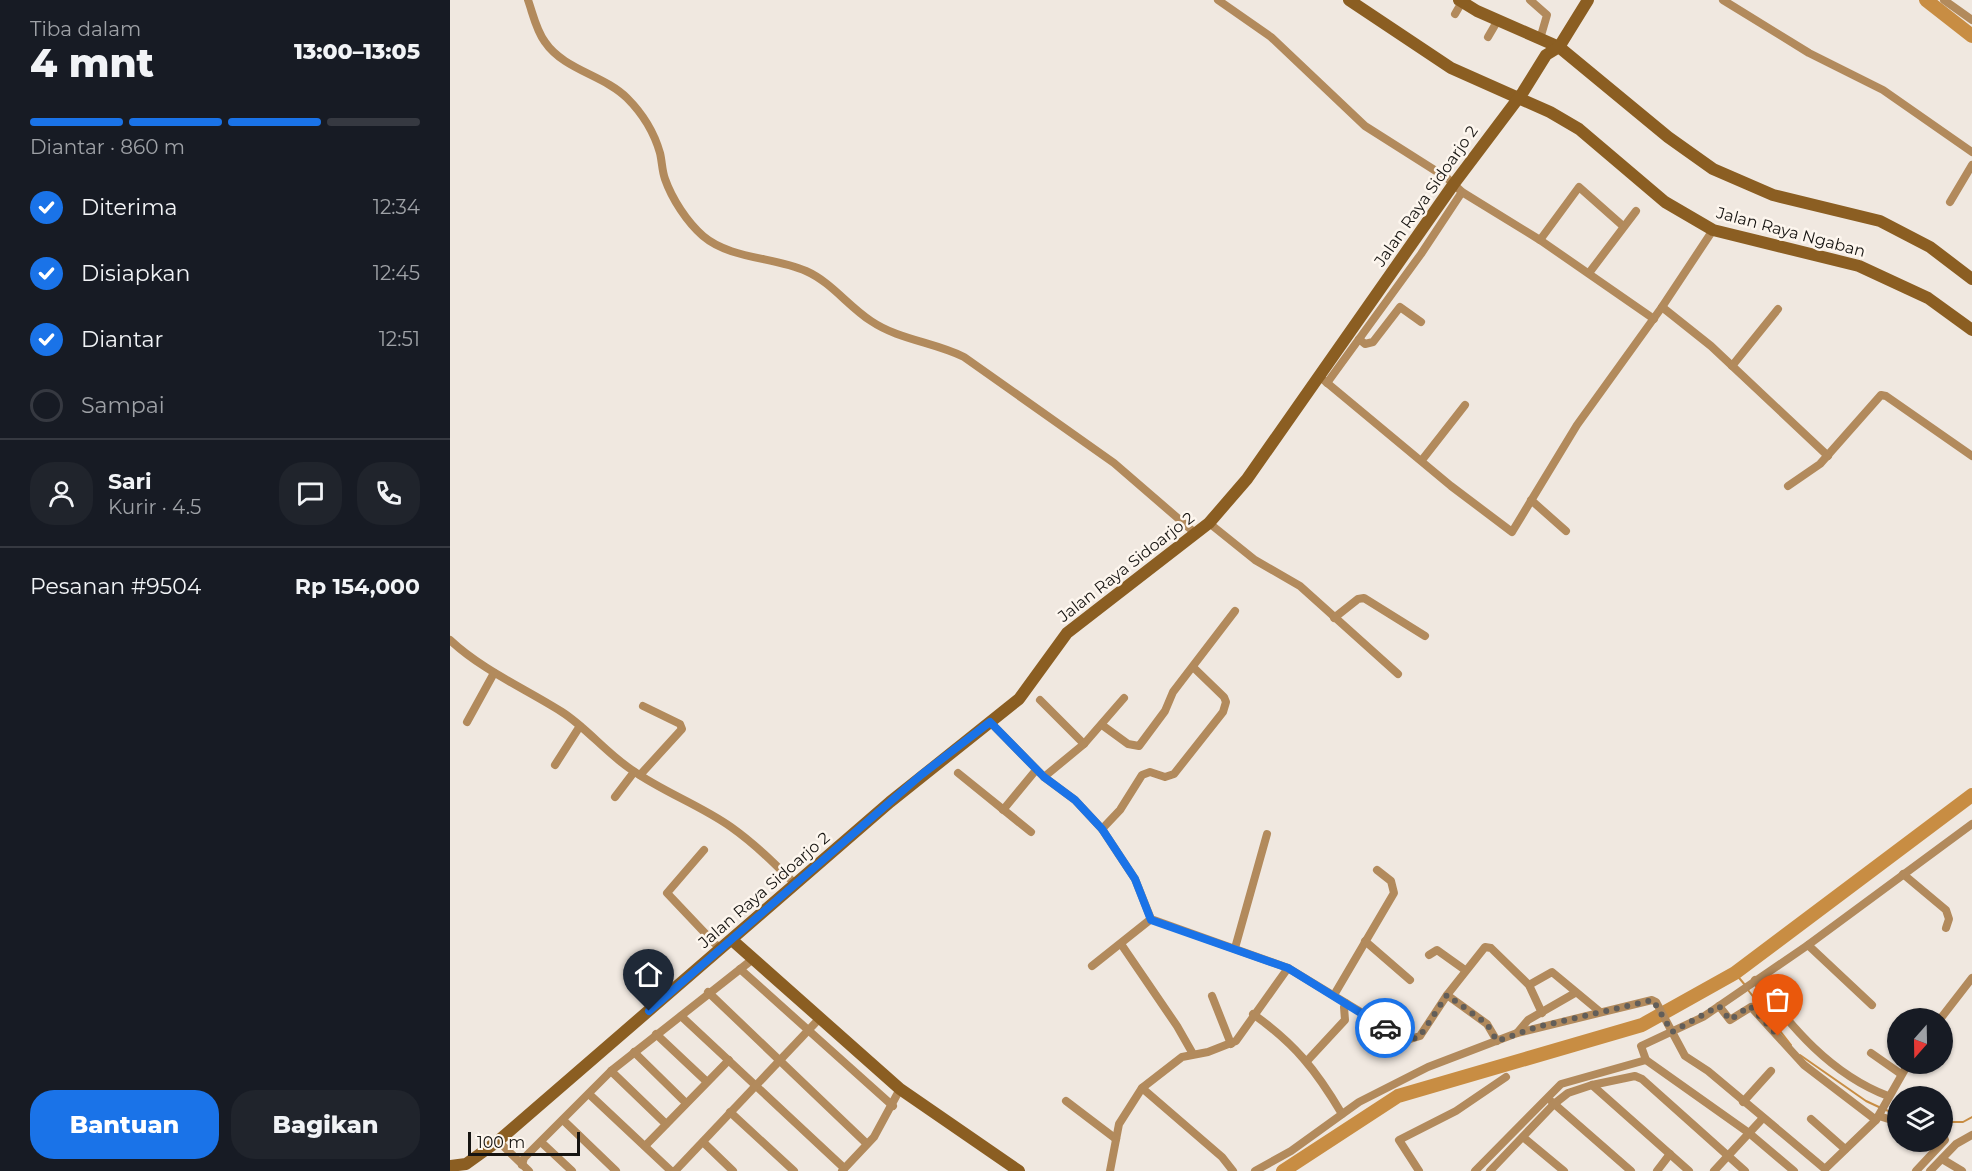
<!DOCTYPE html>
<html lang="id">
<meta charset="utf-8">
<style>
body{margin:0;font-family:Montserrat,sans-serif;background:#20242c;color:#f1f3f6;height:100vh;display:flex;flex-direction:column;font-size:22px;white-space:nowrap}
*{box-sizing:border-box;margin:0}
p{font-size:20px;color:#9ea1a6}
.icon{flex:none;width:33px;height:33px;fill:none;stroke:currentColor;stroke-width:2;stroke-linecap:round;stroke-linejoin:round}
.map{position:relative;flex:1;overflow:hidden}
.sheet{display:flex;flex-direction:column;background:#171b24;width:450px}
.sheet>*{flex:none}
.needle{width:39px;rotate:200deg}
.controls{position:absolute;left:1437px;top:1008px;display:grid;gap:12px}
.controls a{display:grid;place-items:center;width:66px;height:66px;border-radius:50%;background:#171b24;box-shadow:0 2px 4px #0004;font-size:30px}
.scale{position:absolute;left:18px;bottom:15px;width:112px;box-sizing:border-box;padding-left:6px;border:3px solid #161411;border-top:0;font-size:16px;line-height:21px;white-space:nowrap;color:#161411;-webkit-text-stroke:4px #fdf6ee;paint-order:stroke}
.pin{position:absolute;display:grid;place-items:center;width:51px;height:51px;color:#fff;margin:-62px -26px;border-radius:50% 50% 50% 0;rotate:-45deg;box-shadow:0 0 6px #0007}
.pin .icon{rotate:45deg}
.courier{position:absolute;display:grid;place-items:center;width:60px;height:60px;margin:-30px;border:4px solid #1a73e8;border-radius:50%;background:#fff;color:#222;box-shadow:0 2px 8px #0007}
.head em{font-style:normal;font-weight:800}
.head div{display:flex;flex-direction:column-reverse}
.head{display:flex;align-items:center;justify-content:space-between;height:102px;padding:0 30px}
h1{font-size:39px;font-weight:800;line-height:45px}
.bar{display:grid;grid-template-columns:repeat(4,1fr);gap:9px 6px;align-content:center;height:72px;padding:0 30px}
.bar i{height:8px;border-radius:4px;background:#363941}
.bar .active{background:#1a73e8}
.bar p{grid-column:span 4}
.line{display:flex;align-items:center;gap:15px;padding:0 30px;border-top:2px solid #363941}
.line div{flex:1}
.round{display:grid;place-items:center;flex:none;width:63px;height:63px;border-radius:24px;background:#20242c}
ol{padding:0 30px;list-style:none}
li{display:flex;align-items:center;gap:18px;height:66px}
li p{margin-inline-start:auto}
li .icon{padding:6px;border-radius:50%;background:#1a73e8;color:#fff;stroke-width:4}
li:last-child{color:#9ea1a6}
li i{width:33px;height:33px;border:3px solid #363941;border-radius:50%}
.cta{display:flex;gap:12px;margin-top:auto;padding:12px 30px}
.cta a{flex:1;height:69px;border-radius:24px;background:#1a73e8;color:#fff;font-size:24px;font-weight:800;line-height:69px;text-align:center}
.cta a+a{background:#20242c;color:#f1f3f6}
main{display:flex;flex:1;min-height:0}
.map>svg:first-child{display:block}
</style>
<main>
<section class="sheet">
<div class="head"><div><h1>4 mnt</h1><p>Tiba dalam</p></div><em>13:00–13:05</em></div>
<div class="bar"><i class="active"></i><i class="active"></i><i class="active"></i><i></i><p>Diantar · 860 m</p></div>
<ol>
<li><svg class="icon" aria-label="check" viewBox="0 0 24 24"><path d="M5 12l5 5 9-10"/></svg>Diterima<p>12:34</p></li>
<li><svg class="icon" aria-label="check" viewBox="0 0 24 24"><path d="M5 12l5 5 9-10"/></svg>Disiapkan<p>12:45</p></li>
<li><svg class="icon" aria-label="check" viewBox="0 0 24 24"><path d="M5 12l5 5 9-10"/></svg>Diantar<p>12:51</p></li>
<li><i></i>Sampai</li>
</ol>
<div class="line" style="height:108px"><a class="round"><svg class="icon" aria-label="person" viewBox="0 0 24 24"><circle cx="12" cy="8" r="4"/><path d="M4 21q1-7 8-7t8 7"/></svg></a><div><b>Sari</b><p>Kurir · 4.5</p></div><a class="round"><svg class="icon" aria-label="chat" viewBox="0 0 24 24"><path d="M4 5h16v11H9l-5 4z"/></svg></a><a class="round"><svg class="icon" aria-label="phone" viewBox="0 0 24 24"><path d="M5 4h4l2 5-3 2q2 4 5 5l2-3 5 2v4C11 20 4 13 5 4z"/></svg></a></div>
<div class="line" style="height:78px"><div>Pesanan #9504</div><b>Rp 154,000</b></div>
<div class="cta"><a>Bantuan</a><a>Bagikan</a></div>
</section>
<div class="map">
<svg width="1522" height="1171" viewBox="0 0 1522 1171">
<rect width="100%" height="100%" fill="#f0e8e0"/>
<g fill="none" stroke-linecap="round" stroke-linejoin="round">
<!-- stream -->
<g stroke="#c88d43" stroke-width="2">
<path d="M1285,973L1295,985"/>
<path d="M1298,990L1341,1045"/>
<path d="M1350,1055L1416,1101L1431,1108"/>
<path d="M1436,1110L1448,1115"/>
<path d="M1492,1122H1513L1522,1117"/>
</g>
<!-- river -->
<g stroke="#c88d43" stroke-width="14">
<path d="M1476,0L1522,36"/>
<path d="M833,1171L948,1096L1192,1025L1285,973L1522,795"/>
</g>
<!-- street -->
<g stroke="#b28a5c" stroke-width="8">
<path d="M78,0C83,14 86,30 95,42C114,70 154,75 177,98C192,113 204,132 210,153C212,161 212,171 215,179C222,199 237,222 253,236C280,259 324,257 356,271C381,282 398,306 421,321C449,340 484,342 514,357L664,463L745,533"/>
<path d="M768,0L821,37L915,126L997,178L1012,192L1090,240L1204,319"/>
<path d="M1080,0L1097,15L1090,39"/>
<path d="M1273,0L1359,53L1433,90L1522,152"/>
<path d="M1494,0L1522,20"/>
<path d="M1005,14L1012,2"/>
<path d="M1038,37L1048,20"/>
<path d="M1500,202L1522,165"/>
<path d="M1090,240L1129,187L1173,226"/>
<path d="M1139,273L1186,211"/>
<path d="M1212,307L1261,346L1378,456"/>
<path d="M909,339L915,344L923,342L950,307L971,322"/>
<path d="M1282,366L1328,309"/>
<path d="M870,377L1001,486L1062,532L1127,425L1212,307L1263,230"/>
<path d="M877,383L971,254L1012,192"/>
<path d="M972,460L1015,405"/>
<path d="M1338,486L1370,464L1431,395L1436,396L1522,456"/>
<path d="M1081,500L1116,531"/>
<path d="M759,523L805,560L850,586L948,674"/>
<path d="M884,618L908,599L914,598L975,636"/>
<path d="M0,640C32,670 74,688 112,712C137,728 156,753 182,770C213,792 250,805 281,827C305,844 325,864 346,885"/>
<path d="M590,700L634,744L674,698"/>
<path d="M17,722L44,673"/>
<path d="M540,722L594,777L625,800L652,829L685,879L701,919L838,968L957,1040L970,1036L997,995L1035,947L1041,948L1079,985L1092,1013"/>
<path d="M652,725L678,744L689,746L715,711L723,692L785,611"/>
<path d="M105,765L130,726"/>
<path d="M508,773L581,832"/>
<path d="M190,775L232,729L230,724L193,706"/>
<path d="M594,777L634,744"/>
<path d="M165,797L184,772"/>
<path d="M553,810L586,770"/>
<path d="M652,829L670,810L692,775L700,772L715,777L724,774L773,712L776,702L774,697L743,667"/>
<path d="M254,850L217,893L271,950"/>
<path d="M1453,874L1496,910L1499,919L1496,928"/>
<path d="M915,941L960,980"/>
<path d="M671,944L727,1026L743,1054"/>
<path d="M1358,945L1422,1005"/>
<path d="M785,948L817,834"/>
<path d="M979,955L987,950L1015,970"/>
<path d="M642,966L701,919"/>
<path d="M290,969L443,1106"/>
<path d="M1305,980C1342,1027 1380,1074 1438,1096"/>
<path d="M1079,985L1102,972L1149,1011"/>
<path d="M258,992L416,1143"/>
<path d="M884,995L944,893L941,881L927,870"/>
<path d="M997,995L1037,1024L1047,1041"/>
<path d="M762,996L781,1044"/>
<path d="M1269,1006L1280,1020L1301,1007L1354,1065L1426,1120"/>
<path d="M803,1014C845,1044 866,1070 892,1114"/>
<path d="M231,1016L394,1168"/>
<path d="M1491,1018L1522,978"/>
<path d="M1067,1033L1078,1020L1125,993"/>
<path d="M206,1034L256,1081"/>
<path d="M184,1052L236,1103"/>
<path d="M1421,1053L1451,1074"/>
<path d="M857,1061L895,1020L894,1007L896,1003"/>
<path d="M161,1071L216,1124"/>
<path d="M1142,1085L1239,1171"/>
<path d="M692,1088L772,1157L783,1171"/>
<path d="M139,1094L221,1171"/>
<path d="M616,1101L666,1139"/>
<path d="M1102,1102L1181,1171"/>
<path d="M1293,1102L1321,1071"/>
<path d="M280,1112L344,1171"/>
<path d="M1429,1116L1448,1122"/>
<path d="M1361,1119L1395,1149"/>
<path d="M113,1120L166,1171"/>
<path d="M1073,1137L1114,1171"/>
<path d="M48,1141L79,1171"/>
<path d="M91,1142L122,1171"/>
<path d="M253,1142L283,1171"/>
<path d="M195,1146L279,1060"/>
<path d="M1492,1159L1512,1171"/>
<path d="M72,1165L74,1158L161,1071L303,959"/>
<path d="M225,1171L369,1019"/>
<path d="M392,1171L424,1137L450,1089"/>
<path d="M660,1171L669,1124L692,1088L732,1057L758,1052L786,1041L838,968"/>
<path d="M805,1171L841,1151L909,1102L978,1067L1067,1033L1202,1000L1206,1002L1235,1056L1258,1071L1375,1169L1426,1120L1458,1064"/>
<path d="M969,1171L949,1140L1006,1111L1056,1077"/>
<path d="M1025,1171L1111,1084L1196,1060"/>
<path d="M1040,1171L1104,1104L1118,1093L1142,1085L1185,1076L1192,1079L1295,1171"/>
<path d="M1207,1171L1220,1154"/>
<path d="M1264,1171L1313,1118"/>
<path d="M1344,1171L1299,1133L1196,1060L1191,1046L1253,1017L1358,945L1522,824"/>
<path d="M1466,1171L1495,1140L1492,1133"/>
<path d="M1480,1171L1506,1144L1522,1135"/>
</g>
<!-- secondary -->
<g stroke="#8b5e22" stroke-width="12">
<path d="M899,0L1001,68L1100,112L1129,129L1215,202L1263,230L1409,266L1478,298L1522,330"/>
<path d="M1009,0L1027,11L1109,47L1218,137L1263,169L1323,195L1430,221L1480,247L1522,279"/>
<path d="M282,940L450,1089L569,1171"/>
<path d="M0,1166L16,1164L48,1141L440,802L569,699L617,633L759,523L797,479L1003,185L1073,92L1096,55L1109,47L1138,0"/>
</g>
</g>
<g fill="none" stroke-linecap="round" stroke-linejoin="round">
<!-- done -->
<path stroke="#625e59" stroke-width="6" stroke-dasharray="0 10.8" d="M935,1028C947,1035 956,1044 970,1036L997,995L1037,1024L1047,1041L1087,1027L1203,1000L1222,1032L1269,1006L1280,1020L1300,1006L1328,1036"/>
<!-- route -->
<path stroke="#1a73e8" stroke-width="8" d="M199,1011L471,775L540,722L594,777L625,800L652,829L685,879L701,920L838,968L935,1028"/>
</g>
<g text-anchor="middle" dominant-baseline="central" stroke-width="5" stroke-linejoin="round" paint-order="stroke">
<!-- street labels -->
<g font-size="16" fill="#161411" stroke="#fdf6ee">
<text transform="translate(976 196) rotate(-55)">Jalan Raya Sidoarjo 2</text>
<text transform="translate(1341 232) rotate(15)">Jalan Raya Ngaban</text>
<text transform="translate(676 567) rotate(-38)">Jalan Raya Sidoarjo 2</text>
<text transform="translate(314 890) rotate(-41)">Jalan Raya Sidoarjo 2</text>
</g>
</g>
</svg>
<div class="controls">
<a><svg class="needle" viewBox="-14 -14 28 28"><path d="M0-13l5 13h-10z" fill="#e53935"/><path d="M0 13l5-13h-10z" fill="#9ea1a6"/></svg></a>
<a><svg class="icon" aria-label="layers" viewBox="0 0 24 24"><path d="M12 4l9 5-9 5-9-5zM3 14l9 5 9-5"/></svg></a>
</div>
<div class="scale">100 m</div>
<div class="pin" style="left:1328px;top:1036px;background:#ea580c"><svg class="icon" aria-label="bag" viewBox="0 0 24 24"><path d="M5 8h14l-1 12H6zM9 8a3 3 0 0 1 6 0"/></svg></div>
<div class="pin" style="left:199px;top:1011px;background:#1f2937"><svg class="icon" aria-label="home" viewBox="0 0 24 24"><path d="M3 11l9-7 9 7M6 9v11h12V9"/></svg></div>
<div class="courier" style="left:935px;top:1028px"><svg class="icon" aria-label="car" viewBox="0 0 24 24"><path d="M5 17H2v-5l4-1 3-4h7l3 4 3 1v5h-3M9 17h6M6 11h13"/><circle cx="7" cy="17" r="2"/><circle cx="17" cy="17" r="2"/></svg></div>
</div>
</main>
